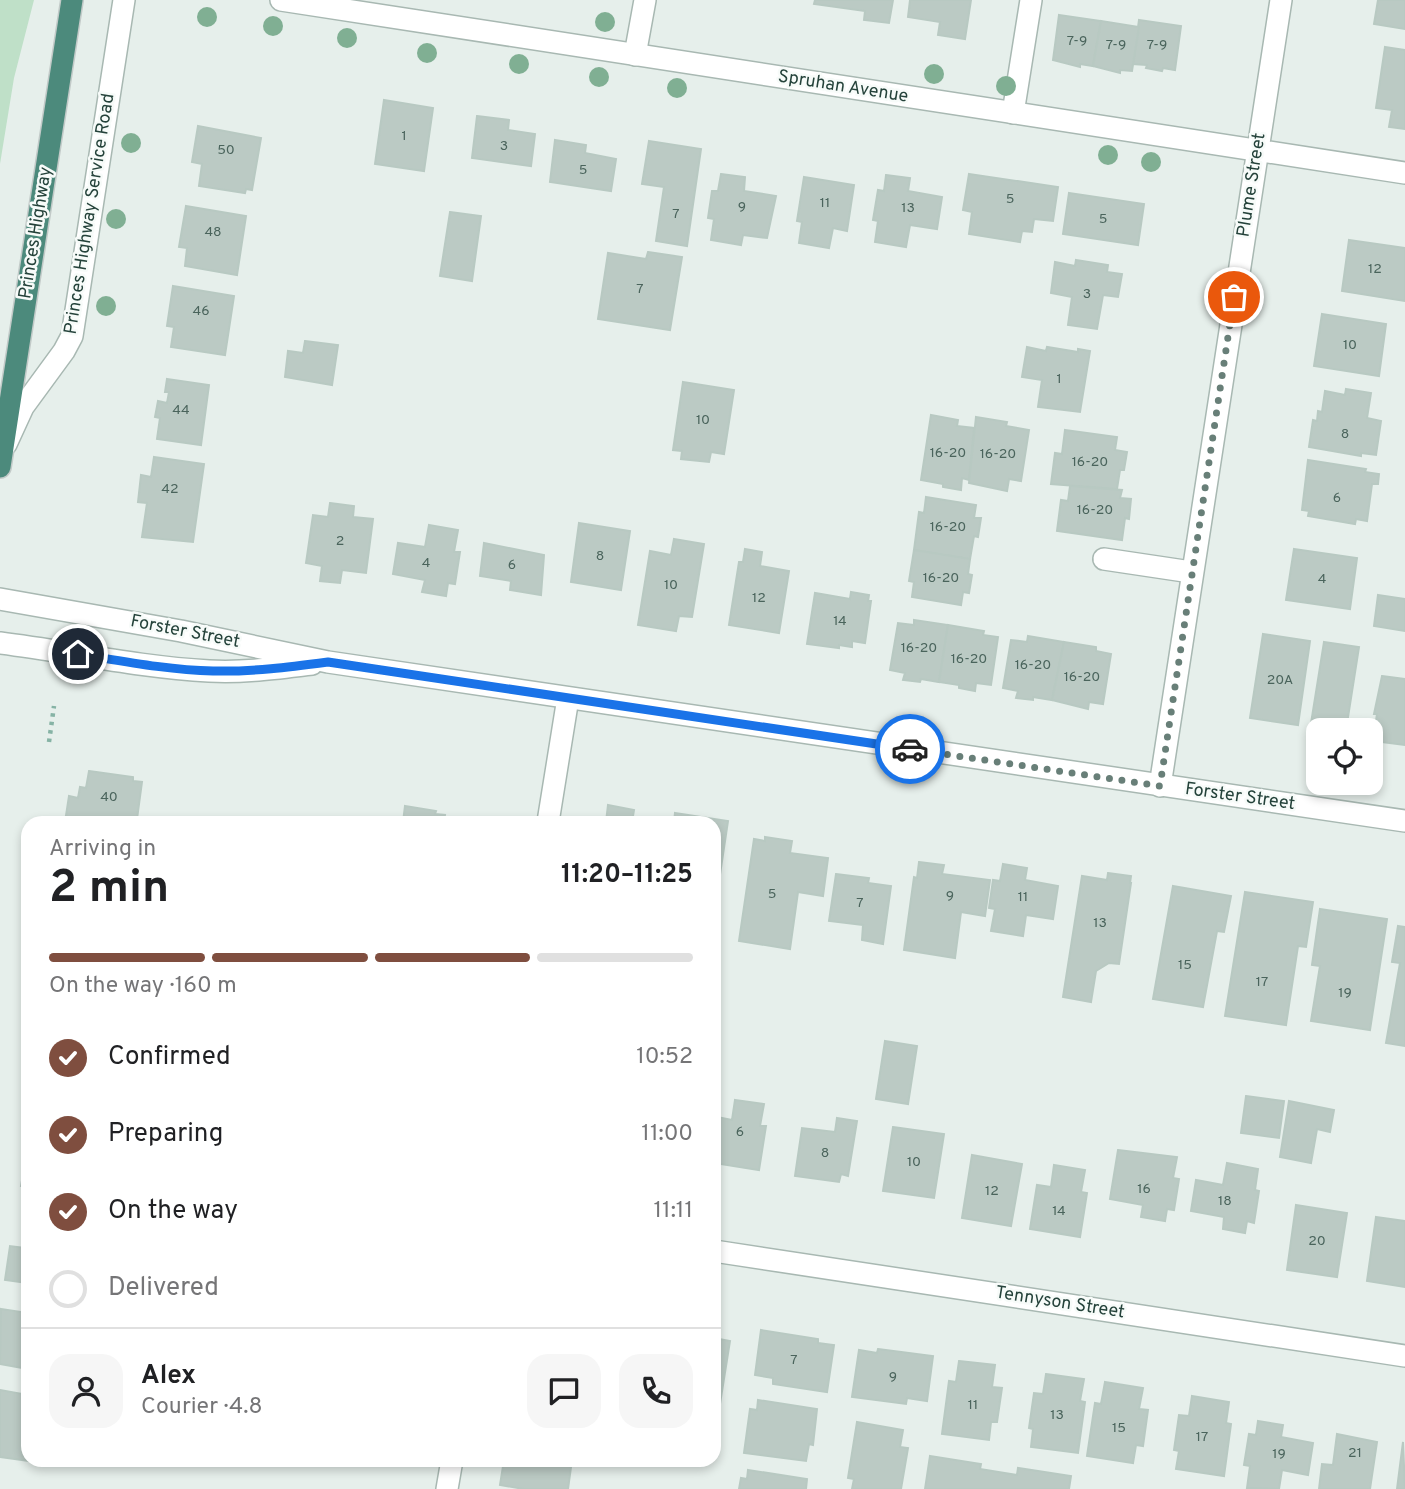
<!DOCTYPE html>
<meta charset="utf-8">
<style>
body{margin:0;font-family:Overpass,sans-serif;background:#f6f6f6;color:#202124;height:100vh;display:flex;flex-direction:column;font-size:26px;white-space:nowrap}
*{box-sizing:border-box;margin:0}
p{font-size:23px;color:#757577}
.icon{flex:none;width:38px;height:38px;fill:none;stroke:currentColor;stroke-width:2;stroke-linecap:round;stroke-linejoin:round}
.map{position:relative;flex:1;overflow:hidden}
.side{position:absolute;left:21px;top:816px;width:700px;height:651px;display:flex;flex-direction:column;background:#fff;border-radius:21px;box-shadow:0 4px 10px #0003}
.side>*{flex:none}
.buttons{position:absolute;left:1306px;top:718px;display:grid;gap:14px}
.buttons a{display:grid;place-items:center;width:77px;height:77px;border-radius:14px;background:#fff;box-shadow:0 4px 10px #0003;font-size:35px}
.pin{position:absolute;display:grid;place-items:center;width:60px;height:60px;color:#fff;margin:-30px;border:4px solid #fff;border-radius:50%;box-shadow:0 2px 7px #0007}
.courier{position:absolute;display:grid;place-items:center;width:70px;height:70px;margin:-35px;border:5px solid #1a73e8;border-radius:50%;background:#fff;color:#222;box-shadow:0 2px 9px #0007}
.summary em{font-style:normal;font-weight:700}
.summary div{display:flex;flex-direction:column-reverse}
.summary{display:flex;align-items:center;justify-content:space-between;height:119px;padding:0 28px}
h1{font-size:46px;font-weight:700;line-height:52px}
.bar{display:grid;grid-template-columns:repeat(4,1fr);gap:10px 7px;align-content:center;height:84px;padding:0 28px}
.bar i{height:9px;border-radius:5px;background:#e0e0e0}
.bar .on{background:#7f4e3f}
.bar p{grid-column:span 4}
.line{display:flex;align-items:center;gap:18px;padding:0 28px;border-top:2px solid #e0e0e0}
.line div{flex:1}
.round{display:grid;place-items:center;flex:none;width:74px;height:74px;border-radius:21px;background:#f6f6f6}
ol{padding:0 28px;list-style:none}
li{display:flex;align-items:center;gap:21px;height:77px}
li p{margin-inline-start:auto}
li .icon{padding:7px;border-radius:50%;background:#7f4e3f;color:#fff;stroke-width:4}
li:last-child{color:#757577}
li i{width:38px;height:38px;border:4px solid #e0e0e0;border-radius:50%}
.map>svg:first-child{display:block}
</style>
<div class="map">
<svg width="1405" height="1489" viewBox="0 0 1405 1489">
<rect width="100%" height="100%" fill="#e6efeb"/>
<!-- green -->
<path fill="#bfe0c8" d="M0,0H34L14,78L0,164Z"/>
<!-- building -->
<g fill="#bbcac4" stroke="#b8c9c2" stroke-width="2">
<path d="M815,0H893L889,23L864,20L865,11L814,4Z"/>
<path d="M910,0H971L965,39L938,35L940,22L908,17Z"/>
<path d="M1378,0H1405V29L1374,24Z"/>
<path d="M1059,15L1101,21L1093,66L1080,64V67L1053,60Z"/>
<path d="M1139,20L1181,26L1175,70L1163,68L1162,71L1146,68L1147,65L1133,64Z"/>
<path d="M1101,21L1139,27L1132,71L1120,70V73L1093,66Z"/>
<path d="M1385,47L1405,50V129L1389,127L1392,110L1376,108Z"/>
<path d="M384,100L433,108L424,171L375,164Z"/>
<path d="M477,116L509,120L508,130L535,134L531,166L472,158Z"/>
<path d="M198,126L261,138L252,190L246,189L245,193L199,186L202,164L192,162Z"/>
<path d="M555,140L586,145L585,153L616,159L611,191L550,182Z"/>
<path d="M649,141L701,149L687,246L656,241L664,187L642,184Z"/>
<path d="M721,174L745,177L744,191L776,196L767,238L743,235L741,245L711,240L714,219L708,218L712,191H718Z"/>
<path d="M969,174L1058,187L1053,221L1034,219L1032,232L1022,231L1020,242L969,234L972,212L963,210Z"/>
<path d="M886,175L910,178L908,191L942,197L937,229L910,225L906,247L875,242L878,221L873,220L878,190L884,191Z"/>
<path d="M804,177L854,185L847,231L833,228L829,248L799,243L802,222L797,221Z"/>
<path d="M1069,193L1144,204L1138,245L1063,234Z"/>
<path d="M186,206L246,216L237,275L185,266L187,248L179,247Z"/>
<path d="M450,212L481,216L472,281L440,276Z"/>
<path d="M1349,240L1405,248V301L1342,291Z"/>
<path d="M648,252L682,257L670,330L598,319L608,253L646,259Z"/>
<path d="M1076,260L1108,265L1107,272L1122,274L1118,297L1103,295L1097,329L1068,325L1072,297L1051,293L1055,262L1075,266Z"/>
<path d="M173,286L234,296L225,355L171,347L174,327L167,326Z"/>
<path d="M1322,314L1386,324L1379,376L1314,366Z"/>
<path d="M305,341L338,345L332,385L285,377L288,351L303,353Z"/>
<path d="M1027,347L1046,351L1047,347L1078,352V349L1090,351L1080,412L1038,407L1042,380L1022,377Z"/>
<path d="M167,379L209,385L201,445L157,439L160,418L155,417L158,401L167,403L169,392H165Z"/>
<path d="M683,382L734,390L724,454L711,452L709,462L681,459L682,451L673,450Z"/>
<path d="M1346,389L1371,393L1367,418L1381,421L1376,455L1361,453V456L1309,447L1313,420L1317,421L1318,411L1322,412L1325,391L1345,395Z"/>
<path d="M931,415L958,420L957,426L974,428L969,480L962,478L961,490L943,487V484L921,480Z"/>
<path d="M976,417L1007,422L1006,426L1029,430L1021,481L1009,479L1007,491L969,483Z"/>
<path d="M1065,430L1117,437L1115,450L1127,452L1124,470H1120L1117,489L1051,484L1055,453L1062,454Z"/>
<path d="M154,457L204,464L193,542L142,537L147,503L138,502L141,475L151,477Z"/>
<path d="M1308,460L1366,469L1365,472L1379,474L1378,484H1372L1367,521L1356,519L1355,524L1308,516L1309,511L1302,510Z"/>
<path d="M1070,486L1122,490L1120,498L1131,499L1129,519L1125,518L1122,540L1057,531L1061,500L1068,501Z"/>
<path d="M926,497L976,505L974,518H981L978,537L974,536L970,559L914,550L919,512L924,513Z"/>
<path d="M330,503L354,506L353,517L373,519L366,573L342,570L340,583L320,581L322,566L306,563L313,515L328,517Z"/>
<path d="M579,523L630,531L621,590L571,582Z"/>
<path d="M429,525L458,530L454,552H460L455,584L448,583L446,596L422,592L425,580L393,574L398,543L425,547Z"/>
<path d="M674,539L704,544L692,617L679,616L676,631L638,625L650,551L671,555Z"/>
<path d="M484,543L544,555L541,595L510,590L511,581L480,576Z"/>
<path d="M745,549L762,552L760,566L789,571L779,633L729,625L739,562H743Z"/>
<path d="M1294,549L1357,558L1350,609L1286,600Z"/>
<path d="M914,550L970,559L968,574L972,575L969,593L963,592L961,605L912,597L914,582L909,581Z"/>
<path d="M851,592L869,595L868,601H871L865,643L852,641V647L839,645V648L807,644L815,593L850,599Z"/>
<path d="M1378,595L1405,599V631L1374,626Z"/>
<path d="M914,620L948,625L939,682L921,679L920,682L903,680L905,673L890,670L898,623L914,625Z"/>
<path d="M948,625L984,631L983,635L998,637L991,685L976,683L975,691L959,688V685L939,682Z"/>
<path d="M1263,634L1310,641L1298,725L1250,718Z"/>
<path d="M1028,636L1064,642L1052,700L1033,697V700L1016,698L1018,691L1003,688L1011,640L1027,642Z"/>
<path d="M1064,642L1096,647V651L1111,654L1103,704L1089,702L1088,709L1052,700Z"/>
<path d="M1324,642L1359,647L1346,730H1318V743L1308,742Z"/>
<path d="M1382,676L1405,679V745L1373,741L1377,714H1374Z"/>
<path d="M89,771L133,777V781L142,782L137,819L127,818V822H65L69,796L78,798L80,787L86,788Z"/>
<path d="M608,805L634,810L632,822H606Z"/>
<path d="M405,806L436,811L435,814L445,815L444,822H403Z"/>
<path d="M675,813L728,821L718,888L714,887V822H674Z"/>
<path d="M765,837L792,841L790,853L828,858L823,896L798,892L790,949L739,941L754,839L765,841Z"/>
<path d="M919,862L944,865L942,874L990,880L985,916L961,912L955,958L904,950L914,877L917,878Z"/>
<path d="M1003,864L1027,868L1025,880L1058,886L1053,919L1026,915L1023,936L991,931L995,909L989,908L993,880L1000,881Z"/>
<path d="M1108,873L1131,876L1130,883H1131L1119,964L1109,963L1096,971L1091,1002L1063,997L1082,876L1107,880Z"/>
<path d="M836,874L869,878L868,883L891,886L883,944L862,940L863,925L829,921Z"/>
<path d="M1173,886L1231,896L1224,932L1217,931L1203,1007L1153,999Z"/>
<path d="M1245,892L1313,902L1306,947L1298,946L1286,1025L1225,1016Z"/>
<path d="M1320,909L1387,919L1370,1030L1311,1021L1320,966L1312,965Z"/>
<path d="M1398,926L1405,927V1046L1386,1043L1400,963L1392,962Z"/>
<path d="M885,1041L917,1046L908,1104L876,1099Z"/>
<path d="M1246,1096L1284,1101L1279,1138L1241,1133Z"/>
<path d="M735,1100L764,1104L760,1126H766L759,1170L714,1163V1138L717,1117L732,1120Z"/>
<path d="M1289,1101L1334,1110L1330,1132L1317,1129L1311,1163L1280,1157Z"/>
<path d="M837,1118L857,1121L848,1176L841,1174L839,1182L795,1176L802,1128L835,1132Z"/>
<path d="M893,1127L944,1134L934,1198L883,1191Z"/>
<path d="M28,1146V1188L21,1186Z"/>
<path d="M1118,1150L1177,1157L1173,1178L1179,1179L1174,1210L1167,1209L1165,1221L1141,1217L1143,1205L1110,1199Z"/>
<path d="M972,1155L1022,1164L1011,1226L962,1218Z"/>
<path d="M1227,1163L1258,1169L1255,1190L1259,1191L1254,1223L1247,1221L1245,1233L1223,1229L1224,1217L1191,1211L1196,1180L1223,1185Z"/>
<path d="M1054,1165L1085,1170L1081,1192L1087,1193L1080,1237L1030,1229L1037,1185L1051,1187Z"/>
<path d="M1296,1205L1347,1213L1337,1277L1287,1270Z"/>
<path d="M1376,1217L1405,1221V1287L1367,1281Z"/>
<path d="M28,1229V1283L5,1280L10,1246L25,1248Z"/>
<path d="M1,1309L28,1313V1369L0,1364Z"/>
<path d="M761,1330L818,1339V1343L834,1345L827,1392L773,1384V1378L755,1375Z"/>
<path d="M714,1338L730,1341L720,1404H716L714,1415Z"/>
<path d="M878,1349L933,1356L927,1401L907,1398L906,1404L852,1397L859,1350L877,1353Z"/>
<path d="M959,1361L995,1365L992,1387L1002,1388L997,1422H991L989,1440L942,1434L949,1381L956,1382Z"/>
<path d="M1046,1374L1084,1379L1080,1401L1085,1402L1078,1453L1031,1447L1033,1429L1029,1428L1034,1393L1043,1394Z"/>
<path d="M1105,1382L1143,1388L1139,1409L1148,1410L1143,1446L1136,1445L1133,1463L1087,1456L1095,1403L1101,1404Z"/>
<path d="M0,1390L28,1395V1460H44V1463L0,1457Z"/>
<path d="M1192,1396L1229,1402L1226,1423L1231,1424L1224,1476L1176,1469L1179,1451L1174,1450L1179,1415L1189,1416Z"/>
<path d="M758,1400L817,1409L813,1445L809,1444L806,1461L744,1453L750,1409L757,1410Z"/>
<path d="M1258,1421L1283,1425L1281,1437L1313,1443L1308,1475L1282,1470L1279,1489L1247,1488L1250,1466L1244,1465L1249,1434L1256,1435Z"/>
<path d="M857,1422L903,1430L900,1447L908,1448L901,1489H852L854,1479L848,1478Z"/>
<path d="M1337,1434L1377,1442L1370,1489H1319L1322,1464L1333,1465Z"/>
<path d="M1403,1442L1405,1489H1397Z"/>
<path d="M930,1456L981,1464L980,1469L1017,1475L1018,1468L1071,1476L1069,1489H925Z"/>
<path d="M504,1460H572L568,1489H524L500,1485Z"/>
<path d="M748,1470L807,1479L806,1489H739L741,1478L747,1479Z"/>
</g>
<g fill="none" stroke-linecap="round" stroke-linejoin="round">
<!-- service casing -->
<g stroke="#a8b8b2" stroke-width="24">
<g id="service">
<path d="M635,55L645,0"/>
<path d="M1013,113L1031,0"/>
<path d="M1104,559L1191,572"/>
</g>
</g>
<!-- minor casing -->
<g stroke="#a8b8b2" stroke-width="24">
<g id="minor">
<path d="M281,0L1405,173"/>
<path d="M6,444L23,407L64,351L72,336L124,0"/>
<path d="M1160,786L1281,0"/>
<path d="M548,822L568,698"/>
<path d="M714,1251L1405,1356"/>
<path d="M447,1489L452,1460"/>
</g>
</g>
<!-- tertiary casing -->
<g stroke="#a8b8b2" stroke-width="24">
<g id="tertiary">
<path d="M0,599L181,631L328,662L1405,821"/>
<path d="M0,643C70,652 139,667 209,671C244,673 278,668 312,664"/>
</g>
</g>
<!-- trunk casing -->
<g stroke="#c2cac8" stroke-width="24">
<path id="trunk" d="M0,467L72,0"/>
</g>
<!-- path -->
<path stroke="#86b3a5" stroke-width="4.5" stroke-dasharray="3.5 5" stroke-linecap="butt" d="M49,742L54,706"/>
<!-- service -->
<use href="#service" stroke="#fff" stroke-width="21"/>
<!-- minor -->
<use href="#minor" stroke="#fff" stroke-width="21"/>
<!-- tertiary -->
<use href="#tertiary" stroke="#fff" stroke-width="21"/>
<!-- trunk -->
<use href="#trunk" stroke="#4c8a7c" stroke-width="21"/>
</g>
<!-- trees -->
<g fill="#80af93">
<circle cx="207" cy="17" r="10"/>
<circle cx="605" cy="22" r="10"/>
<circle cx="273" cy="26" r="10"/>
<circle cx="347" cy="38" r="10"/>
<circle cx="427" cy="53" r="10"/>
<circle cx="519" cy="64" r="10"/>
<circle cx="934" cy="74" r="10"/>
<circle cx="599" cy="77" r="10"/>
<circle cx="1006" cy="86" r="10"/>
<circle cx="677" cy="88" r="10"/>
<circle cx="131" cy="143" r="10"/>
<circle cx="1108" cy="155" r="10"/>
<circle cx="1151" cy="162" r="10"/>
<circle cx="116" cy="219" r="10"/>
<circle cx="106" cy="306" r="10"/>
</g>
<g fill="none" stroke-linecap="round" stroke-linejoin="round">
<!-- done -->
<path stroke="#687f78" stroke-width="7" stroke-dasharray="0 12.6" d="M910,749L1160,786L1234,297"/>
<!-- route -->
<path stroke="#1a73e8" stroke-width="9" d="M78,654C122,661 168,670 213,671C252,672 290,667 328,662L910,749"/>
</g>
<g text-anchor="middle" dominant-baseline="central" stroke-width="5" stroke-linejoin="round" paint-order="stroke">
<!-- number labels -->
<g font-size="14" fill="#4a645c">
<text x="1077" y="41">7-9</text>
<text x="1116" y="45">7-9</text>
<text x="1157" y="45">7-9</text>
<text x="404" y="136">1</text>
<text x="504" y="146">3</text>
<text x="226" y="150">50</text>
<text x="583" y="170">5</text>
<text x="1010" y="199">5</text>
<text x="825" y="203">11</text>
<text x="742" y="207">9</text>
<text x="908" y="208">13</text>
<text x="676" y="214">7</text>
<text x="1103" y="219">5</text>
<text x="213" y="232">48</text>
<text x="1375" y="269">12</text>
<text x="640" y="289">7</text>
<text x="1087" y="294">3</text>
<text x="201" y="311">46</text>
<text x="1350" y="345">10</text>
<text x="1059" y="379">1</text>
<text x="181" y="410">44</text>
<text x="703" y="420">10</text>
<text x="1345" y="434">8</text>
<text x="948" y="453">16-20</text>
<text x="998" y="454">16-20</text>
<text x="1090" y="462">16-20</text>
<text x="170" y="489">42</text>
<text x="1337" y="498">6</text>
<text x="1095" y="510">16-20</text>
<text x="948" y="527">16-20</text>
<text x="340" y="541">2</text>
<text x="600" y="556">8</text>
<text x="426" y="563">4</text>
<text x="512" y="565">6</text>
<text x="941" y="578">16-20</text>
<text x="1322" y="579">4</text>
<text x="671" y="585">10</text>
<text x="759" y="598">12</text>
<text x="840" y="621">14</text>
<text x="919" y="648">16-20</text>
<text x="969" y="659">16-20</text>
<text x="1033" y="665">16-20</text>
<text x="1082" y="677">16-20</text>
<text x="1280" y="680">20A</text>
<text x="109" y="797">40</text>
<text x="772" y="894">5</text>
<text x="950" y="896">9</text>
<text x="1023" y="897">11</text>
<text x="860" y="903">7</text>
<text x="1100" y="923">13</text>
<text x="1185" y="965">15</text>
<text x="1262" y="982">17</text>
<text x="1345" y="993">19</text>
<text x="740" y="1132">6</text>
<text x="825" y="1153">8</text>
<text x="914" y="1162">10</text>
<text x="1144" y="1189">16</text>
<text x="992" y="1191">12</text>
<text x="1225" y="1201">18</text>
<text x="1059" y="1211">14</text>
<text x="1317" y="1241">20</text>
<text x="794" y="1360">7</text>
<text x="893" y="1377">9</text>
<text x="973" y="1405">11</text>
<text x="1057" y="1415">13</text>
<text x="1119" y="1428">15</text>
<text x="1202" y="1437">17</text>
<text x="1355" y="1453">21</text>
<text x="1279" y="1454">19</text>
</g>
<!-- street labels -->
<g font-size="18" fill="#24423a" stroke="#f7fbf9">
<text transform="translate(843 87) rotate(9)">Spruhan Avenue</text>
<text transform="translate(1252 185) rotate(-81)">Plume Street</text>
<text transform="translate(90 214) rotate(-81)">Princes Highway Service Road</text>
<text transform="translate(36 233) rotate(-81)">Princes Highway</text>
<text transform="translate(185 632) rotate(11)">Forster Street</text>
<text transform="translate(1240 797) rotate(8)">Forster Street</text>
<text transform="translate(1060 1303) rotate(9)">Tennyson Street</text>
</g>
</g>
</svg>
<div class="buttons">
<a><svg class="icon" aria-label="locate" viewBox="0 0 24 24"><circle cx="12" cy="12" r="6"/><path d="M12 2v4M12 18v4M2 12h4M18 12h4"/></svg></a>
</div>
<div class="pin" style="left:1234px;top:297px;background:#ea580c"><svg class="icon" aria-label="bag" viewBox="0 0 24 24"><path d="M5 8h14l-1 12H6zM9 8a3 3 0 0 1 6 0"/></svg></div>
<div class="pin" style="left:78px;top:654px;background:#1f2937"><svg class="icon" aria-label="home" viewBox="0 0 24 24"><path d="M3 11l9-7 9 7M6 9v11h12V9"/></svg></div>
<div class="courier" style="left:910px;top:749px"><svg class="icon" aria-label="car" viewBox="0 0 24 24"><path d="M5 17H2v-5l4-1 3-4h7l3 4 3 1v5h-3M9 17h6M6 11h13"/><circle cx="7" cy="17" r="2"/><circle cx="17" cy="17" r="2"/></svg></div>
<section class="side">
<div class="summary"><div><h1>2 min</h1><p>Arriving in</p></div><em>11:20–11:25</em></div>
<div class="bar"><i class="on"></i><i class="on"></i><i class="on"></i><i></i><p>On the way · 160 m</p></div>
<ol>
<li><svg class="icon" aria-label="check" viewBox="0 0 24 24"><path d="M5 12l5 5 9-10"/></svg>Confirmed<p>10:52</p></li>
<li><svg class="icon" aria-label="check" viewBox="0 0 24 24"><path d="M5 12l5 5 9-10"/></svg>Preparing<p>11:00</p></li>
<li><svg class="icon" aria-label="check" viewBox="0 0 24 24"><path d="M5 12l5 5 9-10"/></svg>On the way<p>11:11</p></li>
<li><i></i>Delivered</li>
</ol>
<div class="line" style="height:126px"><a class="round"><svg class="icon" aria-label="person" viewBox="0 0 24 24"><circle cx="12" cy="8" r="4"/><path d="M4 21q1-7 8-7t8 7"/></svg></a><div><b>Alex</b><p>Courier · 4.8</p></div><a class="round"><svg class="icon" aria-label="chat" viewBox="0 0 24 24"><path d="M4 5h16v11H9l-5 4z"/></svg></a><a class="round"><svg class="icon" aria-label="phone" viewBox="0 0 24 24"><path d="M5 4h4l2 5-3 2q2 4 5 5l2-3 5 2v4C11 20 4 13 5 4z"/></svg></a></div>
</section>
</div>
